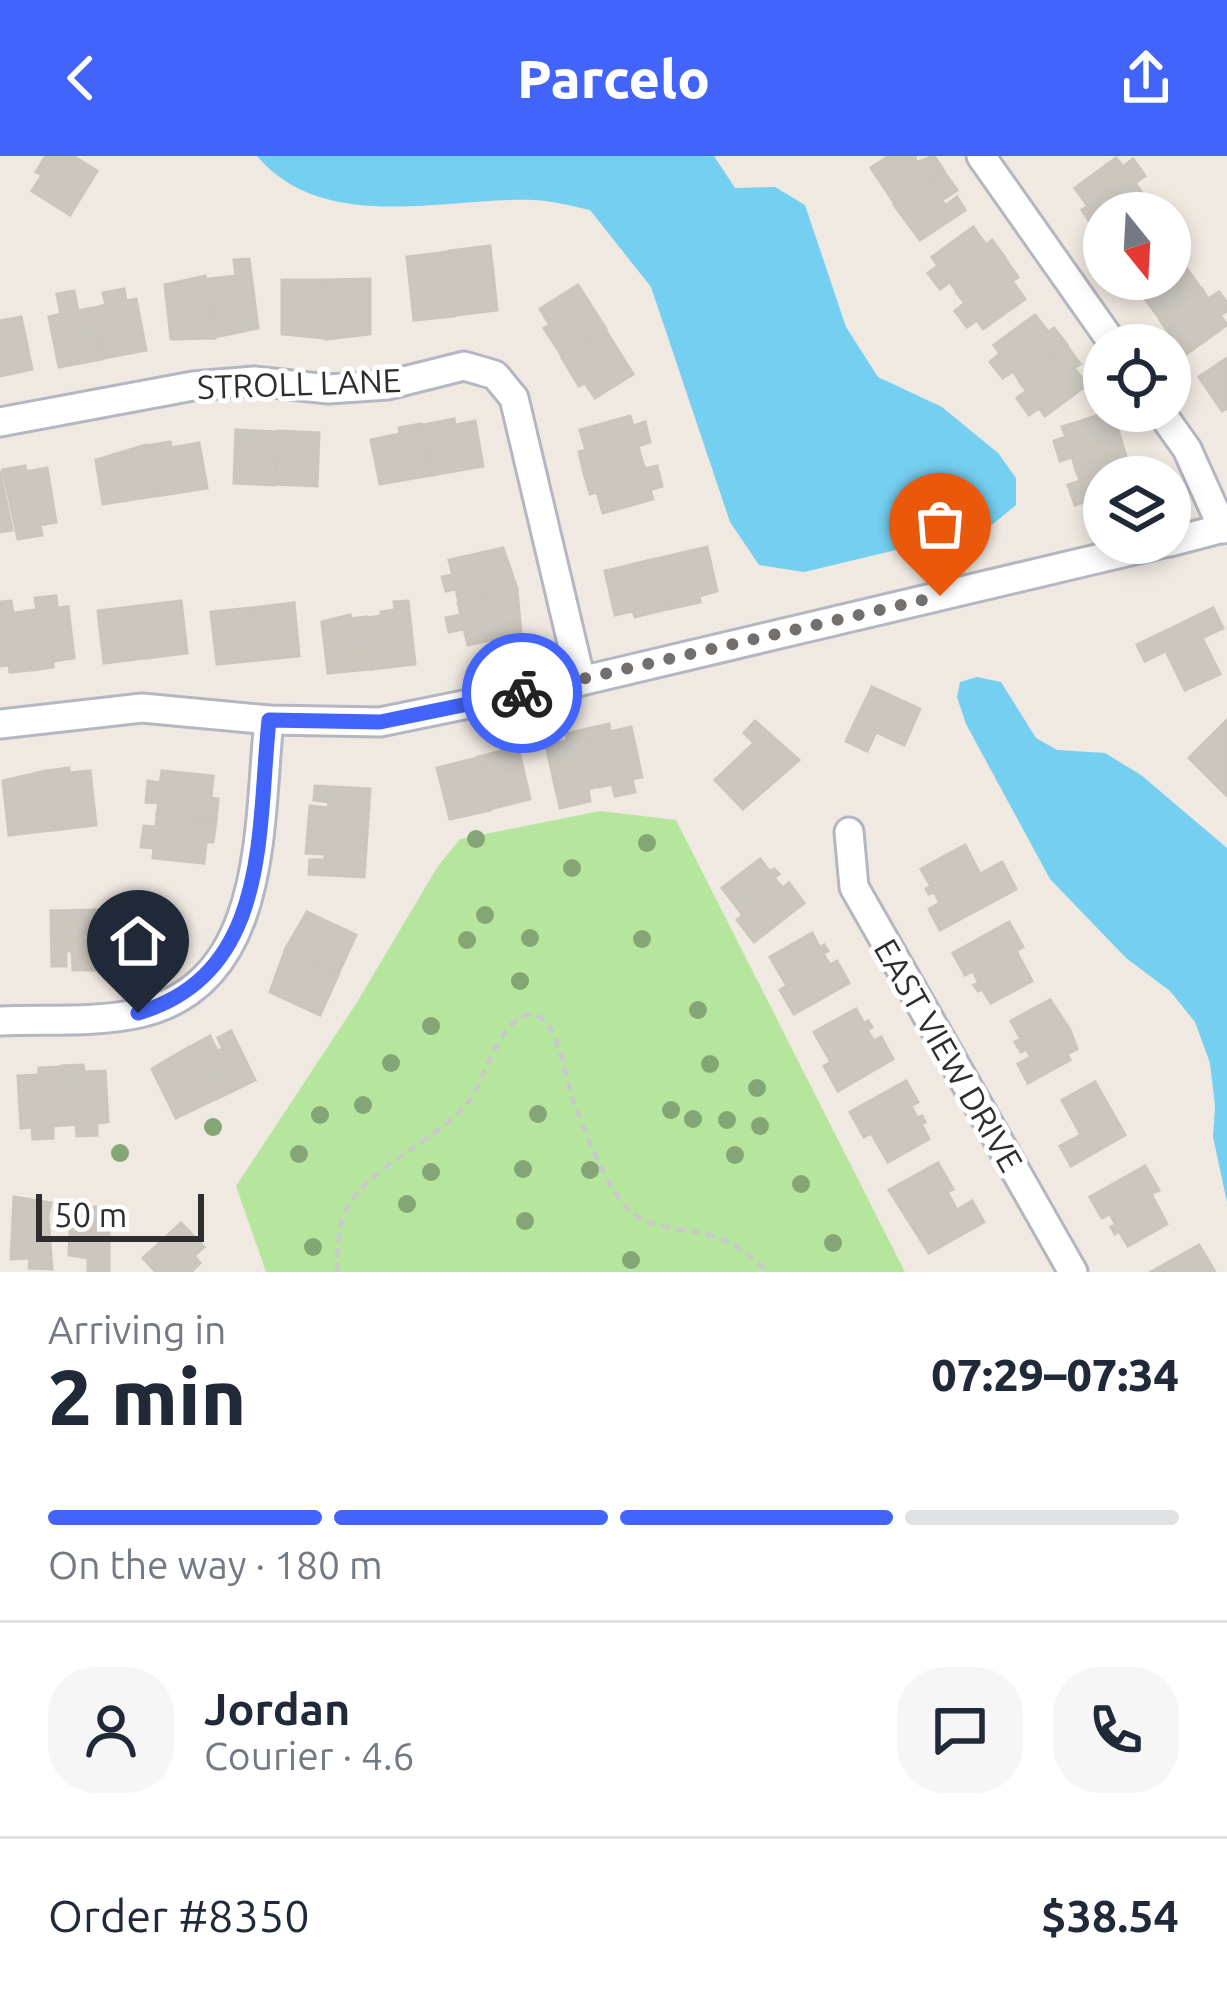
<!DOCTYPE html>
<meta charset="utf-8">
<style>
body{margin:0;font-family:Ubuntu,sans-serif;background:#f6f6f7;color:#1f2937;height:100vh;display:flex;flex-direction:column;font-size:45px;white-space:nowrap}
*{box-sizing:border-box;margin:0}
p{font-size:39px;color:#747a83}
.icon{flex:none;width:66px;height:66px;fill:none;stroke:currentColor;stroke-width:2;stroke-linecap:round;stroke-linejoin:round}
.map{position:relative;height:1116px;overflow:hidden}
.details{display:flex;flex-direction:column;background:#fff;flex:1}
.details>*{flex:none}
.needle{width:78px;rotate:162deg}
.fabs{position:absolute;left:1083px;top:36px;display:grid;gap:24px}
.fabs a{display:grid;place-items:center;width:108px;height:108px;border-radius:50%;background:#fff;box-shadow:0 6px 18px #0003;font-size:60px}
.scale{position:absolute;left:36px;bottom:30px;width:168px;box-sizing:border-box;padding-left:12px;border:6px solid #2e2e2e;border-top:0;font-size:33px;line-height:42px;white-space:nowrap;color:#2e2e2e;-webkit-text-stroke:9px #fff;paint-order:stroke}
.pin{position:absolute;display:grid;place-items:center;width:102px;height:102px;color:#fff;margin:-123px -51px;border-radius:50% 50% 50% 0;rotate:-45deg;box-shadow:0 0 12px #0007}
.pin .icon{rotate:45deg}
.courier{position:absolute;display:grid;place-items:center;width:120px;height:120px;margin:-60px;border:9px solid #4264fb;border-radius:50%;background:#fff;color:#222;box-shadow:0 3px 15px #0007}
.head em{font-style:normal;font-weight:800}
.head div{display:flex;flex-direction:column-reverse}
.head{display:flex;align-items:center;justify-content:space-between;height:204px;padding:0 48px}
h1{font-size:78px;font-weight:800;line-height:90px}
.bar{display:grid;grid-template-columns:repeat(4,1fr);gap:18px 12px;align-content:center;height:144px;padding:0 48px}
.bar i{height:15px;border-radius:9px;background:#e0e1e3}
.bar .current{background:#4264fb}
.bar p{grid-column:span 4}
.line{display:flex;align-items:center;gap:30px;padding:0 48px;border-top:3px solid #e0e1e3}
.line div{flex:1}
.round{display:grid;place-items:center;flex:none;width:126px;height:126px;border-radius:48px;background:#f6f6f7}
header{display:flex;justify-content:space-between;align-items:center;height:156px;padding:0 48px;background:#4264fb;color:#fff;font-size:54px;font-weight:800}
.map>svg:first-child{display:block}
</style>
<header><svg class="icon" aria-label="back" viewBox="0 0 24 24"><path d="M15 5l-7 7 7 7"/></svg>Parcelo<svg class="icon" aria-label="share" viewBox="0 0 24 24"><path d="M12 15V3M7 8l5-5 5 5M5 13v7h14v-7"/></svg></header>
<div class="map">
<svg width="1227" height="1116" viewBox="0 0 1227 1116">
<rect width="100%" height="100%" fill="#efe9e1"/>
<!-- green -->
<path fill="#b6e59e" d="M600,655L676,664L905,1116H266L236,1030L356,848L438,710L460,683Z"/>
<!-- water -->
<g fill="#75cff0">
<path d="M257,0H714L735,32L775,31L805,49L846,171L878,221L942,251L998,297L1016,322V349L988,372L804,416L759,409L730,366L651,131L590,54C572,50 553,45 534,44C444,41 324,79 257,0Z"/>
<path d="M977,521L1001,526L1036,582L1057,594L1105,597L1141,619L1227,692V1046L1213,981L1215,950L1210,907L1195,866L1170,835L1126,802L1050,723L966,568L957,541L960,526Z"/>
</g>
<!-- building -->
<g fill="#cbc7bf" stroke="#cbc5ba" stroke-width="3">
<path d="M46,0H73L97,15L70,59L32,35L42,19L36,16Z"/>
<path d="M889,0H915L916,7L934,0L944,15L895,48L871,12Z"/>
<path d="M1116,2L1123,11L1133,3L1145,20L1135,27L1142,37L1115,57H1104V65L1094,72L1082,54L1088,50L1075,32Z"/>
<path d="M944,16L957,34L942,44L945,50L957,41L965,54L920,84L894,49Z"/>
<path d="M973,71L986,89L992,84L1005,102L957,136L950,126L940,133L928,117L938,110L932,101Z"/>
<path d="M490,90L497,154L456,159L449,95Z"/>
<path d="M448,96L455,160L414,164L407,101Z"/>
<path d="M1176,98L1202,134L1160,163L1134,128L1142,123H1170V103Z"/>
<path d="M249,103L258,172L215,181L208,123L236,120L234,104Z"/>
<path d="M1005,103L1018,121L1012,125L1025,143L983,173L977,164L967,171L955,155L965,147L957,137Z"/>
<path d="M205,120L215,182L171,183L165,129Z"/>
<path d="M370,123V178L326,183V124Z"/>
<path d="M282,124H325V182L282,178Z"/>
<path d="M578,129L606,173L562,200L544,172L550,169L540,153Z"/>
<path d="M124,133L126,145L136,143L146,194L104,202L94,152L106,149L103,137Z"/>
<path d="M1202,133L1208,143L1219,136L1227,147V155L1220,159L1227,169L1185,199L1160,164Z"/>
<path d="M74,135L78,155L92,152L102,203L59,211L49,161L61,158L57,138Z"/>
<path d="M1035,159L1048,176L1054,172L1067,189L1019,224L1013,215L1003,222L990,206L1000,198L994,189Z"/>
<path d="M21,161L32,213L0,220V165Z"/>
<path d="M606,175L633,218L595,242L585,227L579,230L562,202Z"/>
<path d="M1067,190L1080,208L1074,212L1087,229L1045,260L1039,252L1029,259L1017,242L1027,235L1019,225Z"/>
<path d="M1227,202V252L1222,255L1199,221Z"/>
<path d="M1112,255L1125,297L1076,313L1072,301L1060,305L1054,285L1066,281L1062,271Z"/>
<path d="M630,260L633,270L645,266L650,286L638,290L641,302L584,317L579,296L586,294L580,274Z"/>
<path d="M454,263L455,269L475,265L483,310L432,319L423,269Z"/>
<path d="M421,268L431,319L380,328L371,284L400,278L399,272Z"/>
<path d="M236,274L277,276L275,329L234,327Z"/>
<path d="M278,275L319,277L317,330L276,328Z"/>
<path d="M170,286L171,292L199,287L207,332L156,340L147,290Z"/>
<path d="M146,289L154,340L103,348L96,304Z"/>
<path d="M1125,297L1133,321H1104V350L1090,355L1086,345L1075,349L1068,329L1080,325L1076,314Z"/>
<path d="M641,302L645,313L657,310L662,330L650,334L653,343L603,357L597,336L590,338L584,317Z"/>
<path d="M25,310L26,316L47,312L56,366L40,369L42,379L18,383L3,314Z"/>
<path d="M0,315L12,374L0,376Z"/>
<path d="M707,391L717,435L699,440L700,446L668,453L656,403Z"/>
<path d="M503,392L517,433L459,446L456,433L446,435L442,421L453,419L449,404Z"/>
<path d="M655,403L667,453L635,461L633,455L615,459L605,415Z"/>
<path d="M517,434L521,477L468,489L464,473L449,476L446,462L461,459L458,447Z"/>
<path d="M56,440L57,452L68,451L74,502L53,505V511L32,514L25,455L37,454L35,442Z"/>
<path d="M11,445L13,457L25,456L31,514L10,516L9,509L0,510V446Z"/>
<path d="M181,445L187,497L146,502L139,450Z"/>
<path d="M408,445L415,508L372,513L366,462L381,460V456L395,454L394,446Z"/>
<path d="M294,447L299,500L258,504L253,452Z"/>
<path d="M139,450L145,502L104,507L98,455Z"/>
<path d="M252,452L258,504L217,508L211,456Z"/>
<path d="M1213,452L1223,472L1202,482L1220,518L1185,534L1166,495L1145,505L1137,489Z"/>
<path d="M350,459V463L366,461L371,513L328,517L322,466Z"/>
<path d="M872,531L920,553L904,589L876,576L867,595L846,585Z"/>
<path d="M1227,564V640L1189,602Z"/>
<path d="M755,565L799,604L743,653L715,624L754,587L744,577Z"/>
<path d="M609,568L610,576L631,571L642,621L632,623L635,636L615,640L612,628L600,631L587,573Z"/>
<path d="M587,573L600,630L588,633L590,645L560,652L546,589L567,585L566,578Z"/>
<path d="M518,591L530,643L490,653L478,601Z"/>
<path d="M477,602L490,654L450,663L437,612Z"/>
<path d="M69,612V617L90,615L96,669L53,674L46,615Z"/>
<path d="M45,615L52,674L9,679L3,625Z"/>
<path d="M162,615L213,620L211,642L218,643L216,664L157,658L159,647L146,646L148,625L160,627Z"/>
<path d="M315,630L370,633L367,677L308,673L310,650L328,652L329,646L314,644Z"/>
<path d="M157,659L216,665L213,686H206L204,707L153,702L154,692L141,691L144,670L156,671Z"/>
<path d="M308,674L367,678L364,721L309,718L310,704H325V698L306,697Z"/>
<path d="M965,689L980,718L1002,706L1016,733L940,774L929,753L940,747L934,736L929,738L926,733L931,730L921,713Z"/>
<path d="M760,703L770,716L774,713L779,718L774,722L783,732L789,727L804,747L754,786L737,764L743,759L722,732Z"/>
<path d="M138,753L139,808H125V793L118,794L119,813L96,814L95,754Z"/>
<path d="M94,754L95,814H73L72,795H66V810H52L51,755Z"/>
<path d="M307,756L356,779L338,818L285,794Z"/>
<path d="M1009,766L1023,791L1016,795L1032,825L991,847L982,833L978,835L974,829L979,827L973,815L965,819L953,797Z"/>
<path d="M812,777L820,792L824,789L828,795L823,798L830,809L837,805L849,827L794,858L780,834L787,830L770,801Z"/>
<path d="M285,795L338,819L320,859L270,836Z"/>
<path d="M1050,844L1070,874L1077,893L1067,898L1070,904L1028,927L1018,908L1031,901L1026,893L1021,896L1015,886L1021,883L1011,865Z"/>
<path d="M856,853L864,868L868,865L872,871L867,874L874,885L881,881L893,903L838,935L824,910L831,906L814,876Z"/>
<path d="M231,875L255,924L216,943L190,891L210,880L217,895L223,893L218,882Z"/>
<path d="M189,891L215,943L176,962L152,913Z"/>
<path d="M83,909L84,916L105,915L108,966L97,967V979L77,980L76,968L65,969L62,910Z"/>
<path d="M61,911L64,969L53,970V982L33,983L32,971L21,972L18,920L39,919V912Z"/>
<path d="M906,925L918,946L911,950L917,962L922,960L925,966L921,968L929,983L888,1006L871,977L864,981L850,956Z"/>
<path d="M1095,926L1125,979L1071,1010L1060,990L1081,979L1062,944Z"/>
<path d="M938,1007L953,1033L947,1036L957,1054L972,1045L984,1066L929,1097L889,1034Z"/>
<path d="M1145,1010L1159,1034L1151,1038L1167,1068L1128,1090L1119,1075L1115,1078L1111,1071L1116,1069L1110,1058L1102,1062L1090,1041Z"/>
<path d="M14,1041L51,1047L48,1060L52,1113L29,1112L30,1102L11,1103Z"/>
<path d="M71,1050L109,1052V1116H88V1102L69,1099Z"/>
<path d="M181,1067L204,1091L194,1100L200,1107L191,1116H156L143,1102Z"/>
<path d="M1199,1089L1215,1116H1151Z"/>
</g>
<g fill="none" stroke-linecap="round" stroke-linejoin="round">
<!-- minor casing -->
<g stroke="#b4b7c1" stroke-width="33">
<g id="minor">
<path d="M981,0L1114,189"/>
<path d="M1160,255L1187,293L1223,373"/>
<path d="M0,266L193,230L254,225L328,233L388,229L464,210L495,219L514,242L581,525"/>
<path d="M1170,386L1227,371"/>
<path d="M0,568L142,552L269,564L380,566L581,525L1164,387"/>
<path d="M849,676L854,731L1073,1116"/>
<path d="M0,865C45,863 96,867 140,857C269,827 258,667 269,564"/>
</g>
</g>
<!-- path -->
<path stroke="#c9c9c9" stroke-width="4.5" stroke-dasharray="9 6" stroke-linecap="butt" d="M337,1116C338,1098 337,1078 343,1061C358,1014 439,986 470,944C484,926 506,841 541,862C560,874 567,934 577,955C590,986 605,1029 628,1053C649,1075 687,1071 715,1081C736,1088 751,1100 767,1116"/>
<!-- minor -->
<use href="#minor" stroke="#fff" stroke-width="27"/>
</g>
<!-- trees -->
<g fill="#84a574">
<circle cx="476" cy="683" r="9"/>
<circle cx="647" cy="687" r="9"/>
<circle cx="572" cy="712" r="9"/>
<circle cx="485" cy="759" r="9"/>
<circle cx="530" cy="782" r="9"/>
<circle cx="642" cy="783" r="9"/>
<circle cx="467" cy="784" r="9"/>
<circle cx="520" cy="825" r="9"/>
<circle cx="698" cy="854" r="9"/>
<circle cx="431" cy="870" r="9"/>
<circle cx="391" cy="907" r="9"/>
<circle cx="710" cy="908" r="9"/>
<circle cx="757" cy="932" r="9"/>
<circle cx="363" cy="949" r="9"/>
<circle cx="671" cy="954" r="9"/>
<circle cx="538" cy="958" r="9"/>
<circle cx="320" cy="959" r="9"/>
<circle cx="693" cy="963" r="9"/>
<circle cx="727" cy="964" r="9"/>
<circle cx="760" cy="970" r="9"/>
<circle cx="213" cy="971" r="9"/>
<circle cx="120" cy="997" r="9"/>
<circle cx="299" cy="998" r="9"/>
<circle cx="735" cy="999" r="9"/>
<circle cx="523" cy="1013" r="9"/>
<circle cx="590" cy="1014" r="9"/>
<circle cx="431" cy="1016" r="9"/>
<circle cx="801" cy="1028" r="9"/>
<circle cx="407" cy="1048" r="9"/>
<circle cx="525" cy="1065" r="9"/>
<circle cx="833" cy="1087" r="9"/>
<circle cx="313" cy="1091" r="9"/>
<circle cx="631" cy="1104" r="9"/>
</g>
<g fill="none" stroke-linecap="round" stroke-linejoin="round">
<!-- done -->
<path stroke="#726f6d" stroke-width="12" stroke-dasharray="0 21.6" d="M522,537L940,440"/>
<!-- route -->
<path stroke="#4264fb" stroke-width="15" d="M138,857C271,818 257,676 269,564L380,566L522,537"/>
</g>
<g text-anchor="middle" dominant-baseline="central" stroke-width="10" stroke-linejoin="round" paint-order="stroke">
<!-- street labels -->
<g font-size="33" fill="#2e2e2e" stroke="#fff">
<text transform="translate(299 227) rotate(-2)">STROLL LANE</text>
<text transform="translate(949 899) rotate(60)">EAST VIEW DRIVE</text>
</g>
</g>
</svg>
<div class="fabs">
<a><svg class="needle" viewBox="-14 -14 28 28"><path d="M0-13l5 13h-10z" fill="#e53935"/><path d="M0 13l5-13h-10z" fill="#747a83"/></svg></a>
<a><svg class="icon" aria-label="locate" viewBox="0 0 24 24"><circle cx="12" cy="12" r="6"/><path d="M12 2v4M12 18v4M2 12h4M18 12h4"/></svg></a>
<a><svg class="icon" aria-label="layers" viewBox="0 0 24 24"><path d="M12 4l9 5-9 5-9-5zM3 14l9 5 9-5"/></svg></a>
</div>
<div class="scale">50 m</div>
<div class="pin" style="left:940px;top:440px;background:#ea580c"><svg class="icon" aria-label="bag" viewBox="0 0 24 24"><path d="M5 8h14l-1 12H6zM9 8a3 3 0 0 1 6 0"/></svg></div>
<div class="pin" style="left:138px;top:857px;background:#1f2937"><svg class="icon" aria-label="home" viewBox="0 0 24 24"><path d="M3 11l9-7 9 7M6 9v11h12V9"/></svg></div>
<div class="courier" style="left:522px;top:537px"><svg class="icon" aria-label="bike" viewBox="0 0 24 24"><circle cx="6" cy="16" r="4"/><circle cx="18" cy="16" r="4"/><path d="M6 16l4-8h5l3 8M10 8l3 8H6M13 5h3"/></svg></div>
</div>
<section class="details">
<div class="head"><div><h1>2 min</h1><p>Arriving in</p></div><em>07:29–07:34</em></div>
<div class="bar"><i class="current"></i><i class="current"></i><i class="current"></i><i></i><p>On the way · 180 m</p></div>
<div class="line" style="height:216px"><a class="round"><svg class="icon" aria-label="person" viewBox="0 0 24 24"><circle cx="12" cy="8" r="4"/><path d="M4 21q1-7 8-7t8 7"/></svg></a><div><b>Jordan</b><p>Courier · 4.6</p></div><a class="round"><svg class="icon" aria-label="chat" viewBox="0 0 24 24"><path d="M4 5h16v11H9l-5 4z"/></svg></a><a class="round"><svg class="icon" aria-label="phone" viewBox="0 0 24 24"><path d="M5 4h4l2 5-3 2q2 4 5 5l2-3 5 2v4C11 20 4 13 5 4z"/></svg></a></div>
<div class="line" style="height:156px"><div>Order #8350</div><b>$38.54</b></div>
</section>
